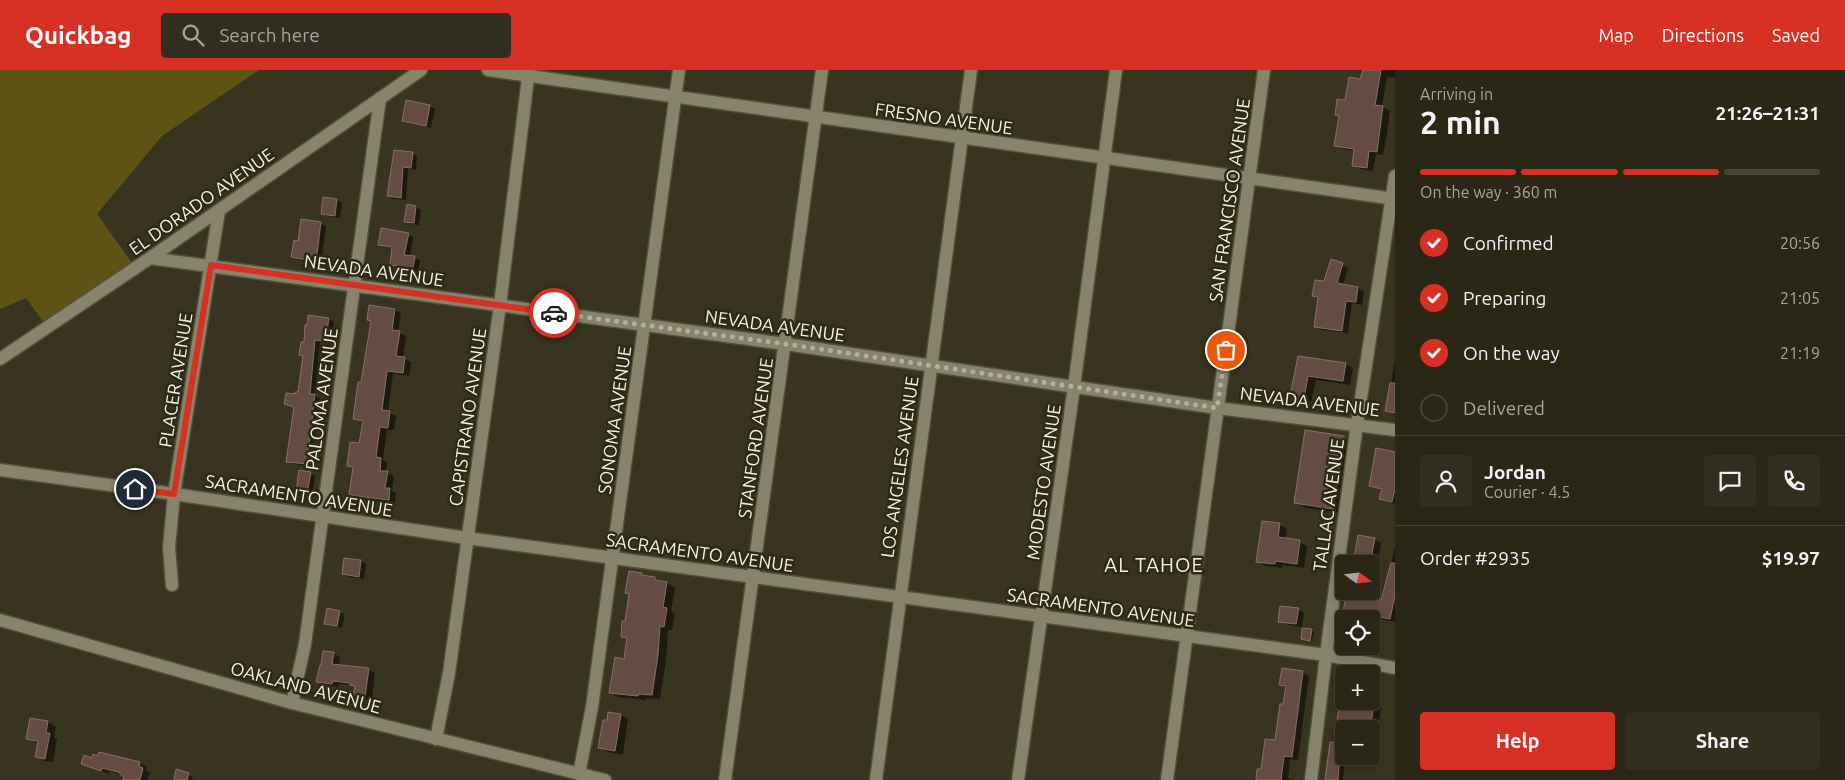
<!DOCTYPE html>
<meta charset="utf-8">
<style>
body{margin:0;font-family:Ubuntu,sans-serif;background:#322f20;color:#f1f3f6;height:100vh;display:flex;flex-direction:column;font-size:19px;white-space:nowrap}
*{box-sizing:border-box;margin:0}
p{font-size:16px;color:#a5a5a1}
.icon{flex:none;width:28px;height:28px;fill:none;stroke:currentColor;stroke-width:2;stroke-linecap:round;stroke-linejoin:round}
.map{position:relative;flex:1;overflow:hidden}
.sheet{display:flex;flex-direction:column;background:#2a2717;width:450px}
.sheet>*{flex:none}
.needle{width:32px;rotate:105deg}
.tools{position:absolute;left:1335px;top:485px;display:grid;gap:10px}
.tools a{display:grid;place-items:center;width:45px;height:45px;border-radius:5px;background:#2a2717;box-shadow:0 2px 8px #0003,0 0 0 1px #464436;font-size:25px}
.pin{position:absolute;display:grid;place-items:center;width:42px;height:42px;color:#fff;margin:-21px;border:2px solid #fff;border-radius:50%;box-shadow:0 1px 5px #0007}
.courier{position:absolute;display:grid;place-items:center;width:50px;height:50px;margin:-25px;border:4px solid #d93025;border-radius:50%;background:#fff;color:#222;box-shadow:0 1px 6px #0007}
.head em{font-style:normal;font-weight:700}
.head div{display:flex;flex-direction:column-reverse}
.head{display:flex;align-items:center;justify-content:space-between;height:85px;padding:0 25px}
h1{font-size:32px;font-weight:700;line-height:38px}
.bar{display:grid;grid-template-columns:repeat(4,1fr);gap:8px 5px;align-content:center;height:60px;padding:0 25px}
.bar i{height:6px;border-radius:4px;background:#464436}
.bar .on{background:#d93025}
.bar p{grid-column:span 4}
.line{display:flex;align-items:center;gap:12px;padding:0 25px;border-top:1px solid #464436}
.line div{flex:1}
.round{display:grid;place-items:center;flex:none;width:52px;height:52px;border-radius:5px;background:#322f20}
ol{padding:0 25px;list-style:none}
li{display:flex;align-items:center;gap:15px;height:55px}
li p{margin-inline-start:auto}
li .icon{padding:5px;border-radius:50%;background:#d93025;color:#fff;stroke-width:4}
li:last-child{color:#a5a5a1}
li i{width:28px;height:28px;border:2px solid #464436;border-radius:50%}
.button{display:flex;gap:10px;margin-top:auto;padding:10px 25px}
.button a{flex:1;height:58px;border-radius:5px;background:#d93025;color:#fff;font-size:20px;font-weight:700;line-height:58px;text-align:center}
.button a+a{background:#322f20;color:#f1f3f6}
header{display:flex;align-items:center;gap:30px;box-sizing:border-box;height:70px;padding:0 25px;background:#d93025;color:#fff}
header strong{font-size:24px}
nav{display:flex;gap:28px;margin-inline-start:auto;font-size:18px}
.search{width:350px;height:45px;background:#322f20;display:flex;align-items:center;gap:12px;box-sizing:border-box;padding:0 18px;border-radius:5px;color:#a5a5a1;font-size:19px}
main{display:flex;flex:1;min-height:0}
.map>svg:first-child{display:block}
</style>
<header>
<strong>Quickbag</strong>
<div class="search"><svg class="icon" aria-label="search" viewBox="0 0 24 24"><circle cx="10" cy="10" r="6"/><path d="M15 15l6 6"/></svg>Search here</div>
<nav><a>Map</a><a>Directions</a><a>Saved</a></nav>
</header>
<main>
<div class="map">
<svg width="1395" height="710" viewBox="0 0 1395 710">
<rect width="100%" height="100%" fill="#38341f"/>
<!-- green -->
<path fill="#5e5315" d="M0,0H259L162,66L97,144L132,193L44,253L26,228L0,239Z"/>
<!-- shadow -->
<g fill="#0007">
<path d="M1363,0H1395V8L1387,7L1382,37L1390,41L1386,70L1383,85L1376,84L1373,101L1360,99L1353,95L1355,81L1343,79L1336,76L1340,47L1336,45L1361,10Z"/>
<path d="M430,36L435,39L431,58L408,53L403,50Z"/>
<path d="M395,81L412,84L417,86L416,100L408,99L406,130L393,129L388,126Z"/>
<path d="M337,130L342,133L340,148L327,146L322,143Z"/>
<path d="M416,137L421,140L419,155L410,154L405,151Z"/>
<path d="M302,151L321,154L326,156L321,194L298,190L293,187L299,172Z"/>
<path d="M408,164L413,167L410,187L420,190L418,206L408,205L403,202V197H397L392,194L393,179L379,174Z"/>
<path d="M1332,191L1348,198L1343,216L1358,218L1364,221L1362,235L1352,233L1348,263L1322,260L1316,257L1319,229L1313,226L1325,213Z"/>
<path d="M394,240L401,243L398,262L406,266L403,288L411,292L409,306L393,304L388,342L396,346L394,360H387L383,390L387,393L386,402L394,406L392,421L396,423L395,433L356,428L350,425L354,399L348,395L360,375L364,353L355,349L372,252L368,249Z"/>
<path d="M329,249L334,252L331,269H328V273L320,272L315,326L320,328L312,396L292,394L287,391L295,337L286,333L299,323L305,273Z"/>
<path d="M1299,287L1345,294L1353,298L1350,315L1316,310L1311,332L1299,330L1292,326Z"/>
<path d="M1395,287V345L1387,341Z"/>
<path d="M1343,367L1354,374L1344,444L1306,438L1295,432Z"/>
<path d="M1395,382V434L1381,428L1383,420L1370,416Z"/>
<path d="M310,403L315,406L312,425L302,424L297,421Z"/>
<path d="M1280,455L1287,459L1285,470L1299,472L1307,476L1304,498L1282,495V498L1265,496L1258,491Z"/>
<path d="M1374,469L1381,473L1372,530L1382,532L1395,477V552L1380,549L1375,579L1362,576H1371V549H1344L1349,521H1371V494H1354Z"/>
<path d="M361,491L366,494L364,509L349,507L343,504Z"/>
<path d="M641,504L667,513L675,518L671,541L675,544L672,560H668L666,590L660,629L646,628V630L618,627L610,623L625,590L628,570L622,567Z"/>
<path d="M1299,540L1304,543L1302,557L1285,554L1279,551Z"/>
<path d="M340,542L345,545L342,558L325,553Z"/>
<path d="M1344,549V562L1342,561Z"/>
<path d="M1312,561L1314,562L1312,571L1302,569Z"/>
<path d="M333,583L340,587L339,596L368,599L375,603L372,630L361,629L355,625L356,617L353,615L339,614V617L324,615L318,611Z"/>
<path d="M1302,602L1309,606L1298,690L1290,689L1288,708L1291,710H1257L1276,672L1287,618L1280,614Z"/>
<path d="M1338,612L1344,613V631H1369V634L1381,638L1378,658L1346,654L1339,650L1343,623L1337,620Z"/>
<path d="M620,645L628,649L623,685L608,682L600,678L608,652Z"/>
<path d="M31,649L48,652L56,657L54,667L57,669L53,692L44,691L36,686L38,673L27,668Z"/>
<path d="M1341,674L1344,676L1345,686L1343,710H1326Z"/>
<path d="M93,690L140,693L147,697L146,700L150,703L147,710H124L125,707L123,706L109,701L108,704L82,693Z"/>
<path d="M188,704L193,707L192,710H175Z"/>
</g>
<!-- building -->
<g fill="#644c44" stroke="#886f66">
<path d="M1363,0H1381L1375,35L1383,36L1377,82L1369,81L1367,98L1352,96L1354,79L1334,76L1339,46L1335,45L1337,29L1345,30L1349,7L1360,9Z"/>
<path d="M406,30L430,35L426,56L402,51Z"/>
<path d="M394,80L413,82L411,98L403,97L401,128L387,126Z"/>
<path d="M323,127L337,129L335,146L321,144Z"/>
<path d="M407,134L416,136L414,153L404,152Z"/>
<path d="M301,149L321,152L316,192L291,187L294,170L298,171Z"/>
<path d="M381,158L409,163L404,185L415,186L412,204L402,203V196L390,195L392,177L378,175Z"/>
<path d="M1331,189L1343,193L1337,213L1358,217L1356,232L1346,231L1342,261L1314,257L1318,227L1312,226L1315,210L1324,211Z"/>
<path d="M369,235L395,239L392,260L400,261L396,286L405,287L403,303L387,301L382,340L390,341L388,358L380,357L376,387L381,388L380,401H388L385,418H390L389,430L349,425L353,397L347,396L350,372L359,373L363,351L353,349L358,312H361L371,251L367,250Z"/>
<path d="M308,245L329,248L326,267H323V271L315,270L310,324H315L307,394L286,392L294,337L284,334L286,323L295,324V322H298L303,286L299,285L301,272H304L305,255H307Z"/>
<path d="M1298,286L1346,293L1343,311L1308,306L1304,329L1290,326Z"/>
<path d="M1390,313H1395V343L1385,341Z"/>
<path d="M1305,360L1344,366L1333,439L1294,433Z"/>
<path d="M1376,378L1395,382V419L1392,432L1379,429L1382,419L1369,416Z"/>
<path d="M299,400L311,402L307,423L296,421Z"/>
<path d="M1262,451L1280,453L1278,467L1300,470L1297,494L1275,491V494L1256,492Z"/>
<path d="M1358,465L1375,468L1370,494H1353Z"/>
<path d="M344,488L361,490L359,507L342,504Z"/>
<path d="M1391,493H1395V526L1390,549L1362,544L1361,549H1342L1346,525L1381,530Z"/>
<path d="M629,501L642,503L641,505L655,507V510L667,512L663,537L667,538L664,557L660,556L658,585L652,625L639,624L638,626L609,623L615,587L624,589L627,568L621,567L622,551H625L629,524L625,523Z"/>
<path d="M1280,536L1299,538L1296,554L1278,552Z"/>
<path d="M327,538L340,541L337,556L324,554Z"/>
<path d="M1302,558L1312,559L1310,571L1301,569Z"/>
<path d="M323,581L334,582L332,594L369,598L365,627L353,626L355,616L350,615V613L333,611L332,614L316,612L320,595H321Z"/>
<path d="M1282,598L1303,601L1292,687L1284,686L1281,710H1256L1257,699H1261L1265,669L1275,670L1280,634H1283L1286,616L1279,615Z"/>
<path d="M1340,631L1374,633L1371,655L1337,650Z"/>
<path d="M608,642L621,644L615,681L598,678L603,650H607Z"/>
<path d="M30,648L48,651L46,663H50L45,689L35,687L38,671L26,669Z"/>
<path d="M1330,672L1341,673L1338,710H1325Z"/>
<path d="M99,682L140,692L139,696L143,698L140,710H123L124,707L118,702L102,698L101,701L81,694L84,685L92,688L93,684L97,686Z"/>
<path d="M176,699L189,703L187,710H174Z"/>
</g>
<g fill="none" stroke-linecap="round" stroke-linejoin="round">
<!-- street casing -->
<g stroke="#524f3c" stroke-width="15">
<g id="street">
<path d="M488,0L1395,129"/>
<path d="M150,188L785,274L1217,338L1395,360"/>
<path d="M0,400L174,424L467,468L1326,585L1395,598"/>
<path d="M172,515L169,477L174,424L219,141"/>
<path d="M292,633L305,574L380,28"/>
<path d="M436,669L449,603L500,235L529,0"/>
<path d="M579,704L592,637L679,0"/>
<path d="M725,710L822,0"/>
<path d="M1018,710L1074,317L1116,0"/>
<path d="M1167,710L1264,0"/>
<path d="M1311,710L1326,585L1357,354L1395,106"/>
</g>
</g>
<!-- secondary casing -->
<g stroke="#524f3c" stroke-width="15">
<g id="secondary">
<path d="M0,289L150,188L421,0"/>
<path d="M0,550L292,633L605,710"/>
<path d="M876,710L971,0"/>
</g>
</g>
<!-- street -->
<use href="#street" stroke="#88836b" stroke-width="12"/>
<!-- secondary -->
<use href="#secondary" stroke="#88836b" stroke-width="12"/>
</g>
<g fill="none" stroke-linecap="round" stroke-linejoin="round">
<!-- done -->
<path stroke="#b2b0a0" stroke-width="5" stroke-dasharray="0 9" d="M554,243L786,274L1217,338L1226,280"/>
<!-- route -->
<path stroke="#d93025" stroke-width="6" d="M135,419L174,424L211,195L554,243"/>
</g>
<g text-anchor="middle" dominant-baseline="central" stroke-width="5" stroke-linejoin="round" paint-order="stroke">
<!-- street labels -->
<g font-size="18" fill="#f4f2e5" stroke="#2e2a15">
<text transform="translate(944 48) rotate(8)">FRESNO AVENUE</text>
<text transform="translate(1229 130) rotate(-82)">SAN FRANCISCO AVENUE</text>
<text transform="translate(201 131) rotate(-35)">EL DORADO AVENUE</text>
<text transform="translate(374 200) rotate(8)">NEVADA AVENUE</text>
<text transform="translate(775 255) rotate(8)">NEVADA AVENUE</text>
<text transform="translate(175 310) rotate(-81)">PLACER AVENUE</text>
<text transform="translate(321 329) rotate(-82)">PALOMA AVENUE</text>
<text transform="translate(1310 331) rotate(7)">NEVADA AVENUE</text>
<text transform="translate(467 347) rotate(-82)">CAPISTRANO AVENUE</text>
<text transform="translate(614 350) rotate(-82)">SONOMA AVENUE</text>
<text transform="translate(755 368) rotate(-82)">STANFORD AVENUE</text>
<text transform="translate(899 397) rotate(-82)">LOS ANGELES AVENUE</text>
<text transform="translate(1043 412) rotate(-82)">MODESTO AVENUE</text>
<text transform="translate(299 425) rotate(9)">SACRAMENTO AVENUE</text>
<text transform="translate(1328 435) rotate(-82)">TALLAC AVENUE</text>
<text transform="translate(700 482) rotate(8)">SACRAMENTO AVENUE</text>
<text transform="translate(1101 537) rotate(8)">SACRAMENTO AVENUE</text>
<text transform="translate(306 617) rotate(15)">OAKLAND AVENUE</text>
</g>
<!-- quarter labels -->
<g font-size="20" letter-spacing="1" fill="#f4f2e5" stroke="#2e2a15">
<text x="1154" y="494">AL TAHOE</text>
</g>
</g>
</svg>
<div class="tools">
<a><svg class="needle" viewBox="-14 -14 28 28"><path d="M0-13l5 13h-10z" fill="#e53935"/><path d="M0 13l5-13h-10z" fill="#a5a5a1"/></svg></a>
<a><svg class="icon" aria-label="locate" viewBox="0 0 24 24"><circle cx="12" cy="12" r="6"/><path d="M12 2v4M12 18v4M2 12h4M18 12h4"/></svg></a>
<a>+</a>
<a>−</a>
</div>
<div class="pin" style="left:1226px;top:280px;background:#ea580c"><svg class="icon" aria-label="bag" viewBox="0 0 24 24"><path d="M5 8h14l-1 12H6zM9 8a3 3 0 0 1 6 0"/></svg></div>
<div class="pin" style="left:135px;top:419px;background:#1f2937"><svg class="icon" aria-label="home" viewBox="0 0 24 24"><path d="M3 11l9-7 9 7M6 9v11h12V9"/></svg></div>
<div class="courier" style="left:554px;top:243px"><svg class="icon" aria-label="car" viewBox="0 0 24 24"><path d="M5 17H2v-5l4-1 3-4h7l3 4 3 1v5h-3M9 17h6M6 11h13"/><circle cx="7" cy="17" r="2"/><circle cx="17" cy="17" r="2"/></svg></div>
</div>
<section class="sheet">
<div class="head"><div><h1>2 min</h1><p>Arriving in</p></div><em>21:26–21:31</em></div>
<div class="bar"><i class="on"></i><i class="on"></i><i class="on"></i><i></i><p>On the way · 360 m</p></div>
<ol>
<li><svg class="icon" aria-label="check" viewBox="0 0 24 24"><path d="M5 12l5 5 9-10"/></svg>Confirmed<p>20:56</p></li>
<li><svg class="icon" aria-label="check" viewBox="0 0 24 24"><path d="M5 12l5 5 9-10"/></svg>Preparing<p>21:05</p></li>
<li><svg class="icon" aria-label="check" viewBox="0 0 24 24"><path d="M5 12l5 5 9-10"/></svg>On the way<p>21:19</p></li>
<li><i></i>Delivered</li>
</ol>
<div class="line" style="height:90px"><a class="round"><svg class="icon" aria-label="person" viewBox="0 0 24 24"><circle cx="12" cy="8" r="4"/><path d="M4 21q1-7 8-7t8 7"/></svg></a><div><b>Jordan</b><p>Courier · 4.5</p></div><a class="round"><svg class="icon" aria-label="chat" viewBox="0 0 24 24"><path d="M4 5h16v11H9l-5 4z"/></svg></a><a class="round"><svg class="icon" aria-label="phone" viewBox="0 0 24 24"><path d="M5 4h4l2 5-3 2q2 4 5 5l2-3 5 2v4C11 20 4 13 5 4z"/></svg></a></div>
<div class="line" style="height:65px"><div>Order #2935</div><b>$19.97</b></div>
<div class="button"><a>Help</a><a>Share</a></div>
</section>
</main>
